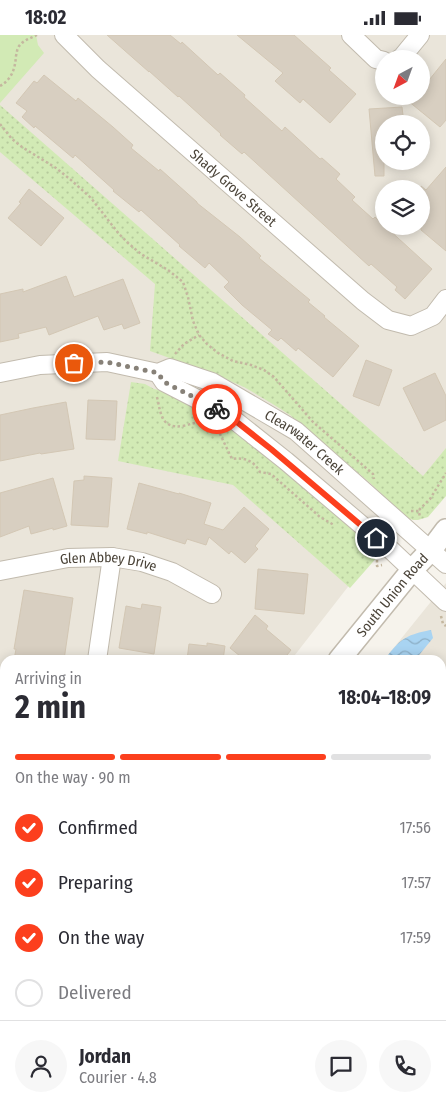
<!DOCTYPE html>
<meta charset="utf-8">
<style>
body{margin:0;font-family:"Fira Sans Condensed",sans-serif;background:#f7f7f7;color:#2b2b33;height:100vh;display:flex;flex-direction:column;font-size:19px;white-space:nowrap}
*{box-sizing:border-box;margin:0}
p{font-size:16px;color:#7c7c81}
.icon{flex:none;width:28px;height:28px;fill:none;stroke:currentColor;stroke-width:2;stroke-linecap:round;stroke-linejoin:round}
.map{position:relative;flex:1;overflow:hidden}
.panel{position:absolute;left:0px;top:620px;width:446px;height:465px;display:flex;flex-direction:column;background:#fff;border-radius:15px 15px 0 0;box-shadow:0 2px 12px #0003}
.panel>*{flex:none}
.needle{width:32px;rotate:221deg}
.buttons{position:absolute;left:375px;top:15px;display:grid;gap:10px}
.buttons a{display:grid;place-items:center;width:55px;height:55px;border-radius:50%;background:#fff;box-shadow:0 2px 12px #0003;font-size:25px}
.pin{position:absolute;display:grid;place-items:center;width:42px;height:42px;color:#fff;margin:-21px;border:2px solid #fff;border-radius:50%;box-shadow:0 1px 5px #0007}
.courier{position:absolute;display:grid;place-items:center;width:50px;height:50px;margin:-25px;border:4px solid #fc3f1d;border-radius:50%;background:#fff;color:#222;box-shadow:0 1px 6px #0007}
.headline em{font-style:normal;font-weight:700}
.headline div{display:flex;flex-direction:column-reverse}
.headline{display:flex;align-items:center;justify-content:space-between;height:85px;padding:0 15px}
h1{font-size:32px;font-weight:700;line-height:38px}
.bar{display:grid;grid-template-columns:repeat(4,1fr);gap:8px 5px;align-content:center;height:60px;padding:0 15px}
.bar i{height:6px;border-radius:4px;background:#e1e1e2}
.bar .current{background:#fc3f1d}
.bar p{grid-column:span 4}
.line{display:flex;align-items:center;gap:12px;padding:0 15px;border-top:1px solid #e1e1e2}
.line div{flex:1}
.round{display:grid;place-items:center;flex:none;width:52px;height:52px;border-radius:26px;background:#f7f7f7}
ol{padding:0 15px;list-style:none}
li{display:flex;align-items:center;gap:15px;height:55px}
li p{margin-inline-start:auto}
li .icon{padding:5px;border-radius:50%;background:#fc3f1d;color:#fff;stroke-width:4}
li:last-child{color:#7c7c81}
li i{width:28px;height:28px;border:2px solid #e1e1e2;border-radius:50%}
.status{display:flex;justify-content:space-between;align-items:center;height:35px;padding:0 25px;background:#fff;direction:ltr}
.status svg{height:14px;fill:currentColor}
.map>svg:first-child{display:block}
</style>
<div class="status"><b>18:02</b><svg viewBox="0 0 49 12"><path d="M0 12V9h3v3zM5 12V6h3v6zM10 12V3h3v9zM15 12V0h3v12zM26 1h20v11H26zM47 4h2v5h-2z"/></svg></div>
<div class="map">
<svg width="446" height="1085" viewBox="0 0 446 1085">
<defs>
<pattern id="grass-dots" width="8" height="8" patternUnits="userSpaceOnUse" patternTransform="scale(1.25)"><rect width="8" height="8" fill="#d2eab5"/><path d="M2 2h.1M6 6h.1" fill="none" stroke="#b6ca9c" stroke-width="1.8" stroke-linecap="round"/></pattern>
<pattern id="water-waves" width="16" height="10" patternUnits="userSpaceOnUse" patternTransform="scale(1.25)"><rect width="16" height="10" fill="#a9d4f2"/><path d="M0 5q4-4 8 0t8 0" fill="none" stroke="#8caec5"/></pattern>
</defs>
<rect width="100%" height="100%" fill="#f6f3ec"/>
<!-- residential -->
<g fill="#eae5da" fill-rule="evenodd">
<path d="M0,0H446V429L407,476L291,625H5V990L0,997ZM384,24H421V61H384ZM384,89H421V126H384ZM384,154H421V191H384Z"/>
<path d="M446,548V1085H283L277,1080H441V625H384Z"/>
</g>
<!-- grass -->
<g fill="url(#grass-dots)">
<path d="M0,70L423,441L446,413V461L428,482L418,485H413L407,483L369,447L290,380L271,368L244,352L214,339L150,316L155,249L0,117Z"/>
<path d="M131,347L145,349L154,354L169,357L235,393L376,515L379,520L350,553L233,450L118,426Z"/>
</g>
<!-- park -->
<path fill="#d2eab5" d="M0,0H36L38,10L44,18L0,68Z"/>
<!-- water -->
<path fill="url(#water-waves)" d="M430,595H431L433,603L415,625H393L388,620C402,602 408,600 430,595Z"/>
<!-- building -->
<g fill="#d8cfc1" stroke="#d3c7b4">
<path d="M107,0H170L181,9L182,7L218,40L220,38L245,60L244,62L282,96L285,92L320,124L322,123L340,139L336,144L355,162L352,165L373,184L375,182L432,234L405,264L395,255L397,252L371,229L369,231L244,117L242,119L220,100L221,99L179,61L178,62L149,36V37Z"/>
<path d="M237,0H294L331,33L329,35L356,59L330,88L303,64L300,68L275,46L283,38Z"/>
<path d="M446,24V85L440,92L402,61H421V55Z"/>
<path d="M44,40L76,66L78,63L113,92L133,110L131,113L159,136L160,134L197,167V168L240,202L261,221L259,223L310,265L308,267L325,281L324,282L359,311L333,342L298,313L296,316L281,303L278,306L268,299L272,295L242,270L224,252L229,247L209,228L205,233L179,211L180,210L141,175L139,177L113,156L114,155L75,120L73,123L35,91L34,93L22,82L27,76L16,68L34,46L37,48Z"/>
<path d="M402,72L404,89H384V141H375L369,74Z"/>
<path d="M446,132V216L421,195V151L426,155Z"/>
<path d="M29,154L64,183L41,211L8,183L21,168L19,167Z"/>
<path d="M66,241L74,262L123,244L140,288L124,294L122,289L104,295L98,281L49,300L46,292L18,299L19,303L0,307V259L23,254V257Z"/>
<path d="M366,325L392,335L379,371L353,361Z"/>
<path d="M435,338L446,361V385L424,396L403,353Z"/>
<path d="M88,365L117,366L115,405L86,404Z"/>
<path d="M66,367L74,414L41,419L40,418L0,426V380L33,373Z"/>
<path d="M84,441L112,443L108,492L71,490L74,446L84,445Z"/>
<path d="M53,443L67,491L53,495V493L31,499L29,491L0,502V458Z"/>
<path d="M139,448L179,459V458L211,468L204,489L223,495L244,472L269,494L255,511L258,514L245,528L231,516L229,519L209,502L206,510L187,504L185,509L147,497V499L127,494Z"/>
<path d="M258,534L308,539L304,579L255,574Z"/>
<path d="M24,555L73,563L64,625H14L16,614H14Z"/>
<path d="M142,569L161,572L154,619L119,613L126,571L141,574Z"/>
<path d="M255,580L268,591L266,594L291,615L283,625H245L230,613Z"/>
<path d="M207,608L225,611L223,625H187L189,609L207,611Z"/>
</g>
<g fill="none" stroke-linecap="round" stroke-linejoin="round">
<!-- minor casing -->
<g stroke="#c2bbae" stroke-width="20">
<g id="minor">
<path id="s1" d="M64,0L98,34L363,266L388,285L411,291L433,281L446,264"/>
<path d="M351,0L376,24L384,26"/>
<path d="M399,24L402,22L420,0"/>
<path id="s2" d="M0,338L40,330L107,327L158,338L170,333L212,347L296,396L446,529"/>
<path d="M158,338L164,347L228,380L286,426L391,515L446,567"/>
<path id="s3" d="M0,536L68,523L112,522L142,527L172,537L212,559"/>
<path d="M97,625L112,522"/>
<path d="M441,726L446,729"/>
<path d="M0,832L5,826"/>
<path d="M441,834L446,827"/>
<path d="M441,1038L446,1040"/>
<path d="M152,1080L157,1085"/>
<path d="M131,1085L136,1080"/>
</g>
</g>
<!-- tertiary casing -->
<g stroke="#c2bbae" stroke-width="24">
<g id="tertiary">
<path id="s4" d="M339,625L412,535L431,515L446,495"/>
<path d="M0,1023L5,1017"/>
<path d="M0,1068L5,1062"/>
</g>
</g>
<!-- path -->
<g stroke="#c4b79f" stroke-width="2.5" stroke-dasharray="2.5 2.5" stroke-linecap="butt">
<path d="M0,51C12,44 15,34 16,21C17,17 17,13 20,10C24,5 31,3 37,0"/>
<path d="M0,89L12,104L22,112L56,133L71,145L91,163L119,199L128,208L141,219L168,235L183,247L188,262L193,286L199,300L207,309L218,318L233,326L251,330L264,335L274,342L313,387L373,439L374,444"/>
<path d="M175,319L184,309L199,300"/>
<path d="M157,362C161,379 161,394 183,391C191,389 197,387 204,387"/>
<path d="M213,391L220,399L232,424C245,422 254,426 260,437L271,439L320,482L334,490"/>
<path d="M419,475L430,464L446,438"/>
<path d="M411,476H419L420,483"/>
<path d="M377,525V531L382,530"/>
<path d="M441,581L443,589L446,591"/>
</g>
<!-- minor -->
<use href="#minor" stroke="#fff" stroke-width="18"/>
<!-- tertiary -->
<use href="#tertiary" stroke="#fff" stroke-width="21"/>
</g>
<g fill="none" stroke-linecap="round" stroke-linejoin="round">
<!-- done -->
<path stroke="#878178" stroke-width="5" stroke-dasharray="0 9" d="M74,328L107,327L158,338L164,347L217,374"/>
<!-- route -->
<path stroke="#fc3f1d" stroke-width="6" d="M217,374L228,380L271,414L376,503"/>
</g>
<g text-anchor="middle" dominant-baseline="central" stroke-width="4" stroke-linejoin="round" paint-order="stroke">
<!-- street labels -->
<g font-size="14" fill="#4b4439" stroke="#fff">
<text stroke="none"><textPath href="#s1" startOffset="228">Shady Grove Street</textPath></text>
<text stroke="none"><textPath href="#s2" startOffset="328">Clearwater Creek</textPath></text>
<text stroke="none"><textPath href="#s3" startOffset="110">Glen Abbey Drive</textPath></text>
<text stroke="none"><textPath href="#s4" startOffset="84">South Union Road</textPath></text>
</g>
</g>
</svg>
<div class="buttons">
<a><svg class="needle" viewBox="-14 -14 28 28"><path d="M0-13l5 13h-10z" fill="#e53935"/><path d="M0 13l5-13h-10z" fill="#7c7c81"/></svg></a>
<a><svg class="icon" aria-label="locate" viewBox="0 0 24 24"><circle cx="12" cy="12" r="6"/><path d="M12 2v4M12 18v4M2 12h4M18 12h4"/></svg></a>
<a><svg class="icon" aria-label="layers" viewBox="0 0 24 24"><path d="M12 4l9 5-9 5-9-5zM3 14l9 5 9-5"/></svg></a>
</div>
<div class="pin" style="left:74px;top:328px;background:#ea580c"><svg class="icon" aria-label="bag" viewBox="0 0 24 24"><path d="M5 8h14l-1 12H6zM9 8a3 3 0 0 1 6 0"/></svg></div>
<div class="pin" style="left:376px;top:503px;background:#1f2937"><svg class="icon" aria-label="home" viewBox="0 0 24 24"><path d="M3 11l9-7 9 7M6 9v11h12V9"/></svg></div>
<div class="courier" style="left:217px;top:374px"><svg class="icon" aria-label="bike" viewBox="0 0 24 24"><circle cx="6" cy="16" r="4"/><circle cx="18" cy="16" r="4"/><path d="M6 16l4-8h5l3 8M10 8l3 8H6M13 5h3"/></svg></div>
<section class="panel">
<div class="headline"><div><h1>2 min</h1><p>Arriving in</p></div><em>18:04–18:09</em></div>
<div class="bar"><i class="current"></i><i class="current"></i><i class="current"></i><i></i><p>On the way · 90 m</p></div>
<ol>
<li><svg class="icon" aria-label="check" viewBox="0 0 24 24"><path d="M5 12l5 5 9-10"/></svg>Confirmed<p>17:56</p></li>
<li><svg class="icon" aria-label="check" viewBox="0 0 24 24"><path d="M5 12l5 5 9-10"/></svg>Preparing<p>17:57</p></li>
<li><svg class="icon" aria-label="check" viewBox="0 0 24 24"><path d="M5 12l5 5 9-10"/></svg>On the way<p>17:59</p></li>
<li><i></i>Delivered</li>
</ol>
<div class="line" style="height:90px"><a class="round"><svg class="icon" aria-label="person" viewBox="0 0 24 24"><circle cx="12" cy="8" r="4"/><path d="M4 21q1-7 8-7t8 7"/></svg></a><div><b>Jordan</b><p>Courier · 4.8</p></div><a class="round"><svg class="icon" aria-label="chat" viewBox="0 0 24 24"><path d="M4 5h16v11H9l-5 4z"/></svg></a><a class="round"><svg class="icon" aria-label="phone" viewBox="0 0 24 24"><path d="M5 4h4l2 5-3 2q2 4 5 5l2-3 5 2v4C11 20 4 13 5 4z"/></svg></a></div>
</section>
</div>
